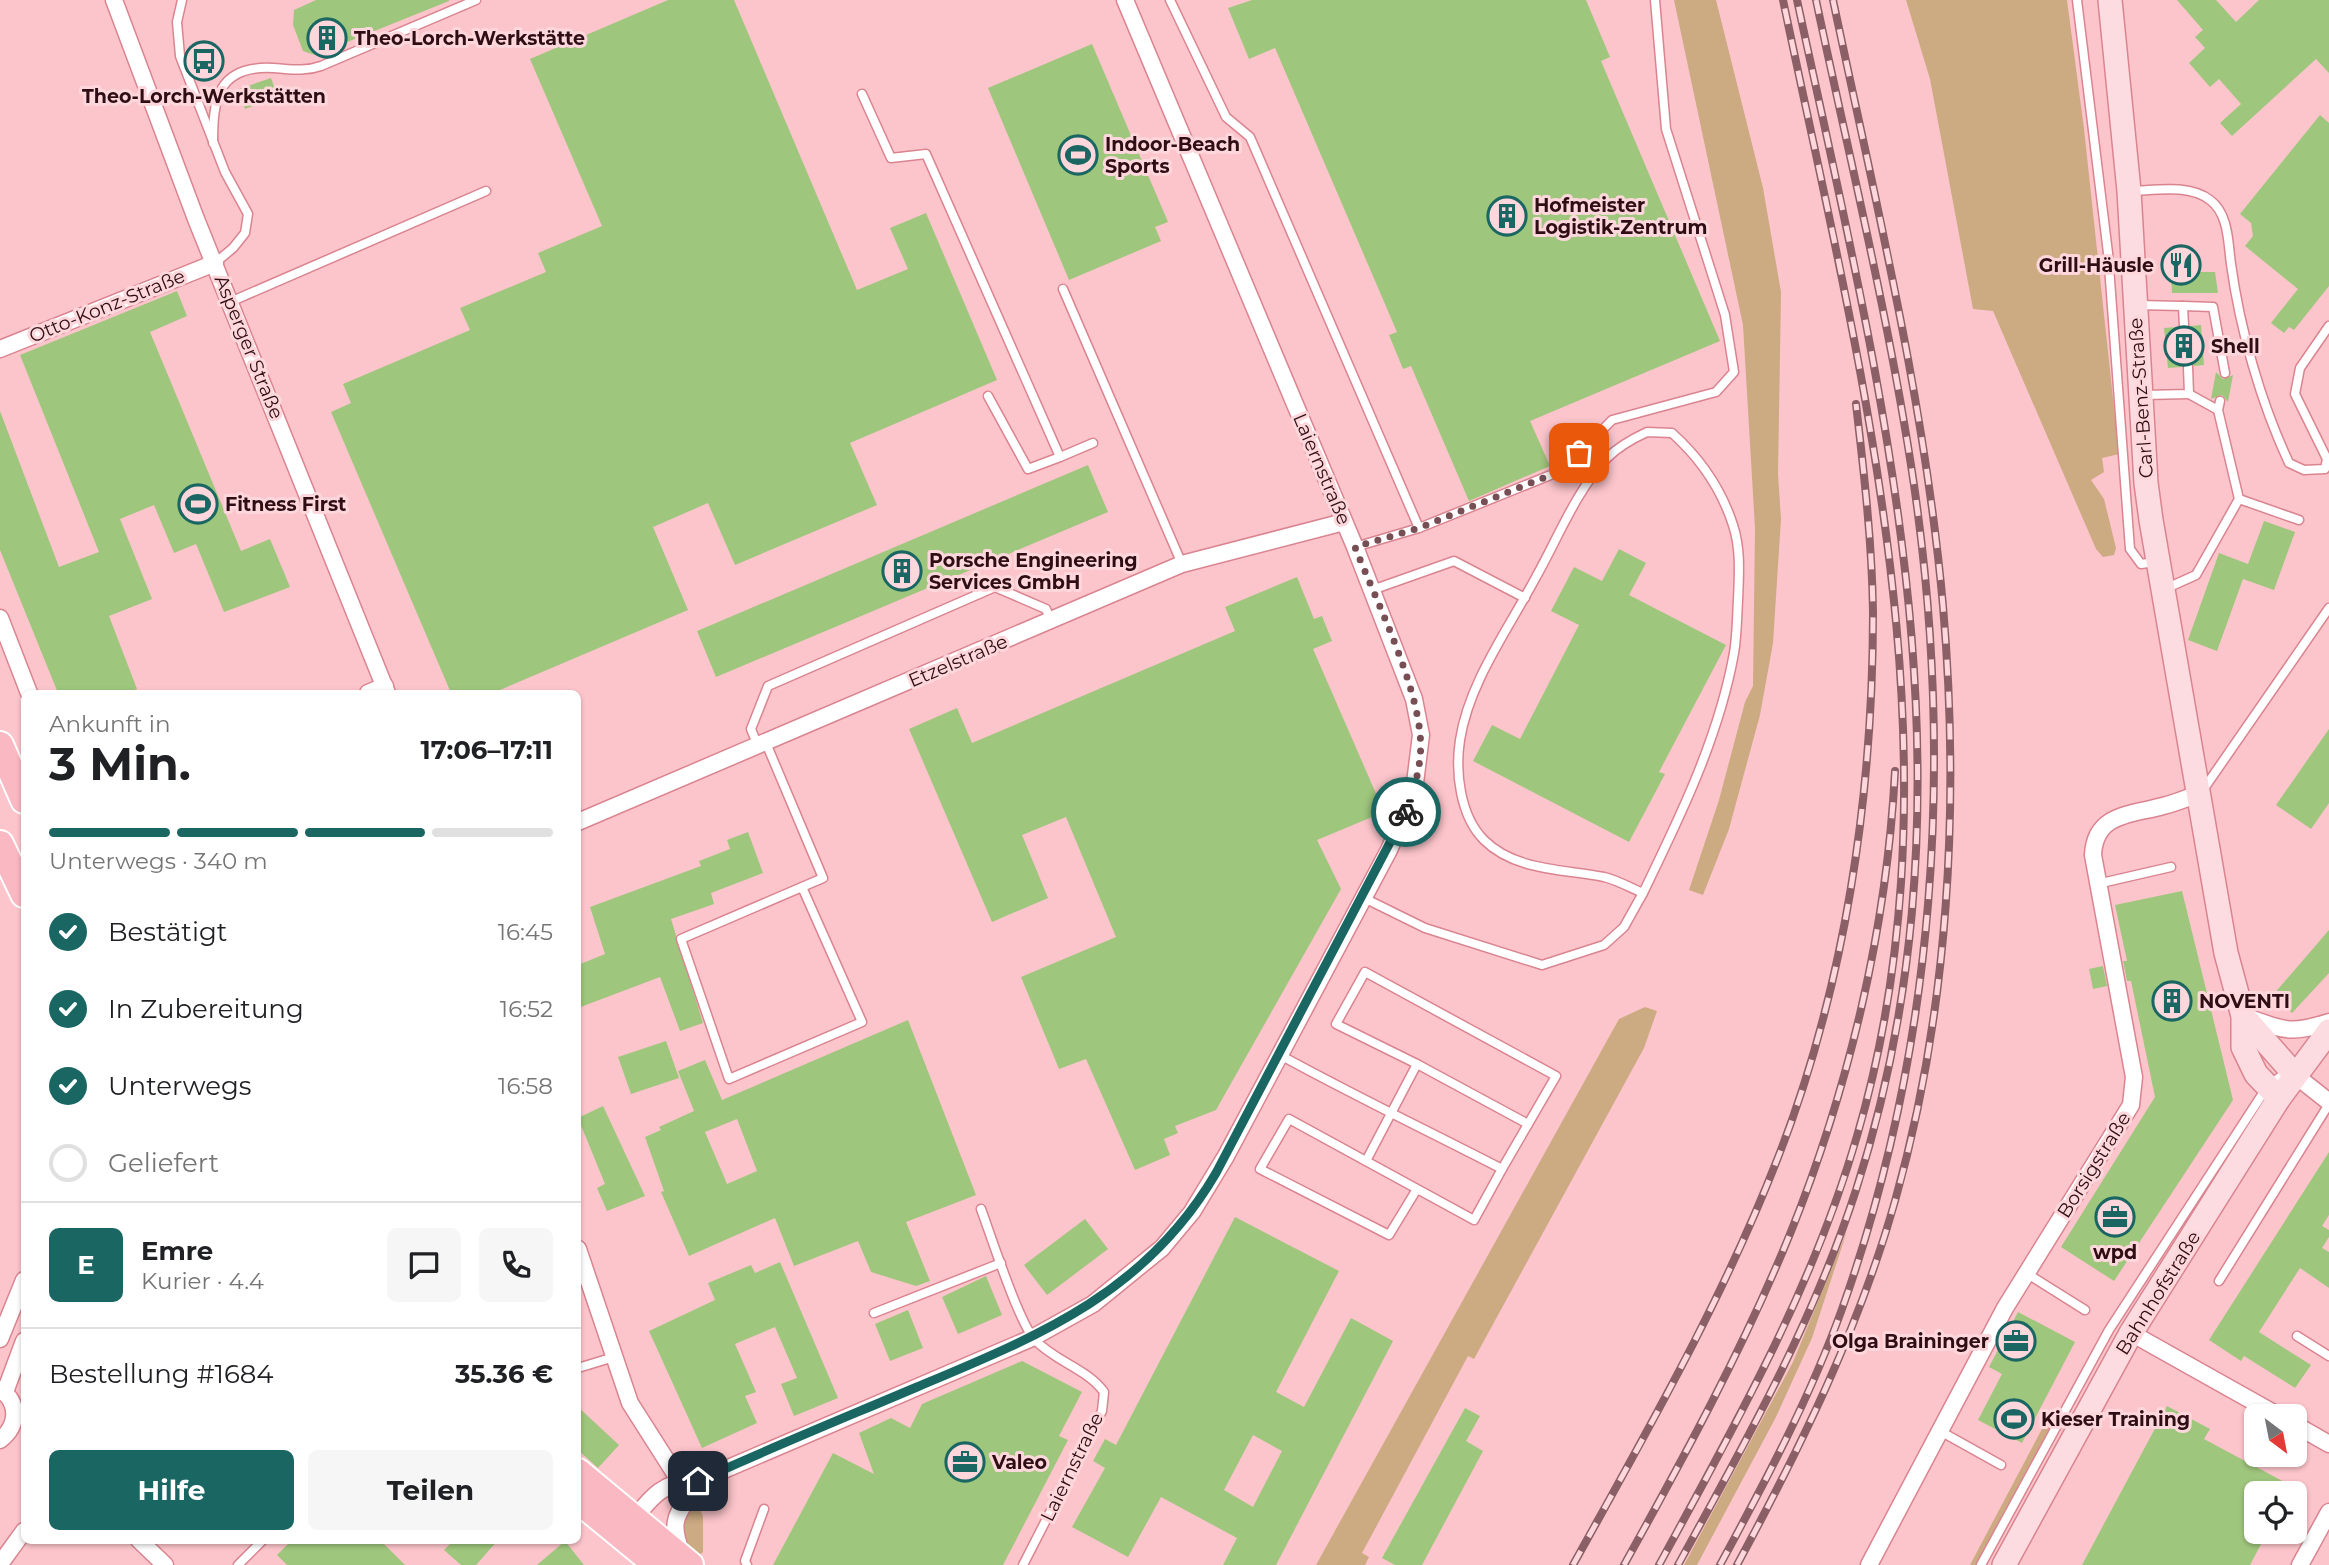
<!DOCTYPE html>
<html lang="de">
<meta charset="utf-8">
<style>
body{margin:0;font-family:Montserrat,sans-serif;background:#f6f6f6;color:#202124;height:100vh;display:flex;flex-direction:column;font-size:26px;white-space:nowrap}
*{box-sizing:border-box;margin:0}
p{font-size:23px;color:#757577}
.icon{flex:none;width:38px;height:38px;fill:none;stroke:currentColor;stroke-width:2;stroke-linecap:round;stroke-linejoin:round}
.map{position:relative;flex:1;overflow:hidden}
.sheet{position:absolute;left:21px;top:690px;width:560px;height:854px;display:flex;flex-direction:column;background:#fff;border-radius:10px;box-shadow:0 2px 5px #0004}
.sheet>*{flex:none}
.needle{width:46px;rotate:148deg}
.buttons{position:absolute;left:2244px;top:1404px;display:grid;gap:14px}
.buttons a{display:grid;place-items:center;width:63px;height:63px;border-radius:10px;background:#fff;box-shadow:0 2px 5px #0004;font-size:35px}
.pin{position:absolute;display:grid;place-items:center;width:60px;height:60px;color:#fff;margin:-30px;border-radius:14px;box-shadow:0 4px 10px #0006}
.courier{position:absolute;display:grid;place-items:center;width:70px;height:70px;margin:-35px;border:5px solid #196663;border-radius:50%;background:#fff;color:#222;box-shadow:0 2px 9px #0007}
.summary em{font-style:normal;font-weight:700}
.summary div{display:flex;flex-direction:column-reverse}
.summary{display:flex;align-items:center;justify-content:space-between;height:119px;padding:0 28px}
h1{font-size:46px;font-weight:700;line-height:52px}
.bar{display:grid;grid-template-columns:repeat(4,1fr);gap:10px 7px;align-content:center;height:84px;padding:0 28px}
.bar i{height:9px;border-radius:5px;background:#e0e0e0}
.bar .active{background:#196663}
.bar p{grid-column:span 4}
.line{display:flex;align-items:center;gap:18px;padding:0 28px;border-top:2px solid #e0e0e0}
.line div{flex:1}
.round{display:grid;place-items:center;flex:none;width:74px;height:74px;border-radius:10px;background:#f6f6f6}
ol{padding:0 28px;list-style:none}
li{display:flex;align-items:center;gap:21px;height:77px}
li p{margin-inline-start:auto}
li .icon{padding:7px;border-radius:50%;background:#196663;color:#fff;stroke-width:4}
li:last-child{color:#757577}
li i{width:38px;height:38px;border:4px solid #e0e0e0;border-radius:50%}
.button{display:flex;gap:14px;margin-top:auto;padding:14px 28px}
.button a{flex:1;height:80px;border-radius:10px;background:#196663;color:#fff;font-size:28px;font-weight:700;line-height:80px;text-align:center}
.button a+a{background:#f6f6f6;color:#202124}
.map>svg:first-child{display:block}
</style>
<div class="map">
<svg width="2329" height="1565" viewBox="0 0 2329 1565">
<rect width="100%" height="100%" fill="#fcc5cb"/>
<!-- green -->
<g fill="#ccaa82">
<path d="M1674,0H1716L1763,188L1781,292L1778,474L1781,519L1773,643L1760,715L1729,829L1703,895L1689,890L1719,800L1745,702L1753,686L1755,528L1743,325Z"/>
<path d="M1906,0H2067L2084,129L2119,454L2102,458L2104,472L2091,480L2104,499L2116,548L2114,555L2103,557L2096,549L1993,311L1973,309L1930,79Z"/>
<path d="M1645,1007L1657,1011L1644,1048L1474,1359L1468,1356L1362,1553L1369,1557L1365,1565H1316L1619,1019Z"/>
<path d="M1847,1231L1812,1338L1776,1417L1697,1565H1684L1793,1362Z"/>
<path d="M2052,1410L2058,1413L1976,1565H1970Z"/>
<path d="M697,1503L703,1516V1552L697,1558C682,1537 678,1522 697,1503Z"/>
</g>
<!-- building -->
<g fill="#9fc67d" fill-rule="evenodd">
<path d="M316,0H449V1L315,55L303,51L293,25L294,10Z"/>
<path d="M668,0H734L857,290L908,269L890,228L926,213L997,380L850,443L877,505L735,565L708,503L653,527L688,610L493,693H451L331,412L351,403L343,384L470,330L460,308L546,272L538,253L602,226L530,59Z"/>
<path d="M1252,0H1586L1610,57L1601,61L1720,341L1530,421L1550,466L1469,501L1411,366L1403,369L1389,335L1397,332L1275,48L1249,59L1228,8Z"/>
<path d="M2177,0H2216L2236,22L2259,0H2329V73L2316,59L2232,136L2220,123L2241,104L2219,79L2210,87L2189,63L2205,48L2195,37L2203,30Z"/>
<path d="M1092,44L1168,222L1155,227L1161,241L1069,280L988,88Z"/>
<path d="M271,78L278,97L245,109L239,89Z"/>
<path d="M2320,115L2329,123V286L2294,330L2289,327L2284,333L2271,323L2298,289L2245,246L2253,236L2251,223L2240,214Z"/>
<path d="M2197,258V272H2215L2218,293H2172L2170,259Z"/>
<path d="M177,291L187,316L150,332L241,551L270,539L290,587L224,612L196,544L174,553L154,505L120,519L152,599L109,616L137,689L127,693H58L0,550V411L59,567L99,552L20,355Z"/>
<path d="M2201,325L2204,365L2194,366L2187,361L2181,367L2168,368L2164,328L2178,327L2185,332L2191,326Z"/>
<path d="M2216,372L2223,379L2233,375L2228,402L2222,395L2211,399Z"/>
<path d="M1088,465L1108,512L716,677L697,631Z"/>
<path d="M2264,521L2295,532L2274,590L2243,579L2217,651L2188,640L2219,553L2248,564Z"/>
<path d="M1619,549L1646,563L1629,595L1726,645L1659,772L1665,774L1629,842L1473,761L1492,725L1520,739L1579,625L1551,611L1574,567L1602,581Z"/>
<path d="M1297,577L1314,619L1322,616L1332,641L1313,649L1384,812L1317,840L1341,889L1216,1110L1175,1126L1178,1133L1164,1139L1170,1155L1135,1170L1086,1059L1059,1069L1021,977L1116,937L1066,817L1022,835L1048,898L992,922L909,729L957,708L972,743L1235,631L1225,607Z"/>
<path d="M2329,729V803L2311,829L2276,805Z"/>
<path d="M748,832L763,873L711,893L714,904L671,919L703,1023L680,1031L660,977L578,1008V965L605,954L590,907L701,866L699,861L730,849L727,840Z"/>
<path d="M2182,891L2233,1100L2114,1281L2061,1247L2155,1097L2131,981H2127L2123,961H2127L2115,905Z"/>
<path d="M2329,930V973L2292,1013L2273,995Z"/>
<path d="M2103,966L2107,986L2093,989L2089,969Z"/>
<path d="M908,1020L976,1195L906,1222L930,1281L916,1286L871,1272L858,1241L794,1266L775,1218L689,1256L661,1192L664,1191L645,1137L661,1130L659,1127L694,1111L678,1071L705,1060L722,1100ZM737,1119L757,1171L727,1184L705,1132Z"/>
<path d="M666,1041L679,1078L631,1094L618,1057Z"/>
<path d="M603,1106L645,1196L607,1211L597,1188L605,1184L578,1118Z"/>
<path d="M2329,1152V1215L2322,1226L2329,1230V1237L2322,1248L2329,1252V1288L2300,1268L2259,1332L2311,1365L2295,1388L2244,1356L2241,1361L2209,1340Z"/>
<path d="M1235,1217L1339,1271L1276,1392L1304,1407L1351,1318L1393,1341L1276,1565H1223L1237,1538L1161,1497L1128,1557L1072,1527L1105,1468L1093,1461L1105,1439L1116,1445ZM1253,1435L1282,1451L1253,1507L1224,1490Z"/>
<path d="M1085,1219L1108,1249L1047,1295L1024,1265Z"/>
<path d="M780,1262L838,1398L794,1416L781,1384L797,1378L775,1327L735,1344L756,1392L745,1396L757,1423L702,1448L649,1331L715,1300L708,1283L751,1265L755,1273Z"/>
<path d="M986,1276L1002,1315L958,1334L942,1297Z"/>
<path d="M908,1310L923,1348L890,1361L875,1324Z"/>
<path d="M2018,1312L2075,1342L2022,1443L1978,1420L2002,1374L1989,1367Z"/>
<path d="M1022,1361L1082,1392L1059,1436L1068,1440L1003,1565H773L833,1453L874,1474L859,1433L891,1418L910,1428L922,1404Z"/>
<path d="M2167,1406L2210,1429L2204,1439L2305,1493H2256V1531H2268L2250,1565H2082Z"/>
<path d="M578,1407L619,1445L598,1468L578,1450Z"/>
<path d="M1465,1408L1480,1416L1466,1441L1483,1451L1422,1565H1395L1382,1558Z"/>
<path d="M292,1540H380L405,1565H287L277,1555Z"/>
<path d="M454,1540H498L476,1565H461L444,1550Z"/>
<path d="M565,1541L584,1565H537Z"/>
</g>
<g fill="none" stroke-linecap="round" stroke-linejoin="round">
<!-- lane casing -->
<g stroke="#da8490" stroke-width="11">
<g id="lane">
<path d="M182,0L177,22L180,56L225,172L248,214L245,233L233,248L215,263"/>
<path d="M1170,0L1226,117L1250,137L1419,528L1355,547"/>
<path d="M2077,0L2108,253L2130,549L2141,564L2155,562"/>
<path d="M862,94L891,158L926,154L1060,457L1028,469L988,396"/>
<path d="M213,143C213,100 217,65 273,68C290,69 304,72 321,66L476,0"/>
<path d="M2132,191C2157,190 2189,184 2210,200C2229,214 2228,243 2231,264C2240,330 2261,403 2289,463L2304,470L2325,469L2327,459L2295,394L2300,368L2329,326"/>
<path d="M1063,289L1182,564"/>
<path d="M230,302L486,191"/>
<path d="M2136,305L2183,306L2184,326"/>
<path d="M2183,306L2213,307L2225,373"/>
<path d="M2189,394L2218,410L2220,401"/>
<path d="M2144,395L2189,394L2188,367"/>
<path d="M2218,410L2239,499L2299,520"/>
<path d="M1647,432L1672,433C1701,459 1721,488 1733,525C1741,549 1739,575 1738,600C1737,617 1737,636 1734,653C1719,737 1680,817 1643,893C1631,888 1617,880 1604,877C1564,869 1515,871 1484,840C1460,816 1455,772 1460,740C1469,682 1509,628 1536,577C1558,538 1576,491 1607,458C1619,446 1632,439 1647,432Z"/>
<path d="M1060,457L1093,443"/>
<path d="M1419,528L1563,470L1612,420L1716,392L1734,372L1725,315L1666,129L1655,0"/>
<path d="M2167,588L2196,575L2239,499"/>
<path d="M1372,590L1454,561L1525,598"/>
<path d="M766,743L823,878L681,939L729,1079L862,1022L802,887"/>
<path d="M758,746L751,729L768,686L995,587L1046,609L1051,621"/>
<path d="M2203,790L2329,608"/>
<path d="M2097,884L2171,867"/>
<path d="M1364,898L1425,928L1542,965L1604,945L1624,927L1643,893"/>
<path d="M1280,1055C1353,1095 1428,1131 1502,1169L1556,1076L1365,972L1336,1024L1417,1064L1366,1161"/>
<path d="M1417,1064L1528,1124"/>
<path d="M1417,1189L1389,1235L1260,1169L1289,1119L1474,1220L1502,1169"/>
<path d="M981,1209C991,1236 1019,1323 1035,1340C1056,1362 1086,1368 1104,1392L1102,1411L1023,1565"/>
<path d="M2026,1273L2085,1310"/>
<path d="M2219,1281L2329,1104"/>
<path d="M874,1313L1001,1263"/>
<path d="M2297,1336L2329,1356"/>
<path d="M578,1368L614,1357"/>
<path d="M1940,1431L2001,1465"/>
<path d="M238,1565L263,1540"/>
<path d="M747,1565L745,1561L764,1509"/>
<path d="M1981,1565L2109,1330L2267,1087L2289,1070"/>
</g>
</g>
<!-- street casing -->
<g stroke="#da8490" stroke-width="19">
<g id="street">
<path d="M114,0L196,219L387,693"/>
<path d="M0,349L215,263"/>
<path d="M0,618L29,693"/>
<path d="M368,693L385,686"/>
<path d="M578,822L1182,564L1344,522"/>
<path d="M2244,1016C2283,1030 2289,1035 2329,1022"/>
<path d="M2295,1075L2329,1102"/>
<path d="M578,1249L630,1403L679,1480"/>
<path d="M2131,1333L2279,1416"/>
<path d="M0,1339L24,1280"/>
<path d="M0,1389C20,1403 18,1426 0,1440"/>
<path d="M5,1392L24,1341"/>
<path d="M2294,1424L2329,1444"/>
<path d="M629,1525C649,1500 663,1479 698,1481L1032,1338L1093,1304L1162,1248L1192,1212L1226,1156L1389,850L1414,791L1421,735L1414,699L1355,547L1125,0"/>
<path d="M139,1540L165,1565"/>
<path d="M682,1554C666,1514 682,1513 698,1481"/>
<path d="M0,1564L24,1531"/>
<path d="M1869,1565L2005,1308L2131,1105L2134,1077L2093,855C2095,813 2131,815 2163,806C2175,803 2188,798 2200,793"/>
<path d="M2300,1565L2329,1512"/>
</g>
</g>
<!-- secondary casing -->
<g stroke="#da8490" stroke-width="26">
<g id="secondary">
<path d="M2110,0L2129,191L2146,483L2151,520L2226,953L2243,1016V1047L2256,1074L2279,1098"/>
<path d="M2243,1016L2295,1075"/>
<path d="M2004,1565L2131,1333L2279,1098L2329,1031"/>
</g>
</g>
<!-- primary casing -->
<g stroke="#fff" stroke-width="30">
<g id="primary">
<path d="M0,745L24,800"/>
<path d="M0,844L24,894"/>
<path d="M578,1472L690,1565"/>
<path d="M578,1500L657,1565"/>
</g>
</g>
<!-- lane -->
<use href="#lane" stroke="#fff" stroke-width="8"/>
<!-- street -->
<use href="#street" stroke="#fff" stroke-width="16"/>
<!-- secondary -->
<use href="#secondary" stroke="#fcdce0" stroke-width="23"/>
<!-- primary -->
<use href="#primary" stroke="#fab8c2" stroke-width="26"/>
<!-- rail casing -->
<g stroke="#8a6066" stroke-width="8">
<g id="rail">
<path d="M1573,1565C1646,1433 1722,1301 1777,1160C1845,988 1873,796 1873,612C1872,542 1864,473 1856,404"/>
<path d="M1624,1565C1684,1457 1743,1349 1790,1234C1849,1088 1887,928 1895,771"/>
<path d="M1659,1565C1734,1427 1813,1288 1857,1136C1967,761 1860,370 1783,0"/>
<path d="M1678,1565C1745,1443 1813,1323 1856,1190C1986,786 1883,399 1797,0"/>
<path d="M1720,1565C1765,1482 1810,1398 1842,1309C1936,1045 1954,761 1914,485C1890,322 1850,161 1816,0"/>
<path d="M1737,1565C1800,1448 1859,1329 1895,1201C1949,1010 1960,804 1943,606C1925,402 1875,200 1833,0"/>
</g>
</g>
<!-- rail -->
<use href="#rail" stroke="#fdd7db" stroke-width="5" stroke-dasharray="16" stroke-linecap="butt"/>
</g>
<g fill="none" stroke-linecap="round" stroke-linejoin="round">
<!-- done -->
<path stroke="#764e54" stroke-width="7" stroke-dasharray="0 12.6" d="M1406,812C1415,787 1423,761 1420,734C1415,679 1376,600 1355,547L1419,528L1563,470L1579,453"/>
<!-- route -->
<path stroke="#196663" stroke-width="9" d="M698,1481C770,1448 844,1418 917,1387C1039,1336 1146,1293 1216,1173L1406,812"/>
</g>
<!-- icons -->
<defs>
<g id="building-ring" transform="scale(2.0125)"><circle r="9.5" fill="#fdd7db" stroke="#196663" stroke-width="1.5"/><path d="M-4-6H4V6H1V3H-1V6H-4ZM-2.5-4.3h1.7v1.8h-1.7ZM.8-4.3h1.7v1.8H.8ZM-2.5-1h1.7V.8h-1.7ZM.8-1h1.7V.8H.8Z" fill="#196663"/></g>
<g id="bus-ring" transform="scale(2.0125)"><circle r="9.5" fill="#fdd7db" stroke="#196663" stroke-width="1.5"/><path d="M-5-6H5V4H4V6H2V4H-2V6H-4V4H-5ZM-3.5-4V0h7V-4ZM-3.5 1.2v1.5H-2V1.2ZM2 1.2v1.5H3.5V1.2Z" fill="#196663"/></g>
<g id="stadium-ring" transform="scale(2.0125)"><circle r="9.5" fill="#fdd7db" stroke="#196663" stroke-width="1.5"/><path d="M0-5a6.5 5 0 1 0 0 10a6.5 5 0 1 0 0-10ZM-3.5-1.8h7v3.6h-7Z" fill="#196663"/></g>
<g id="restaurant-ring" transform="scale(2.0125)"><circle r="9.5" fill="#fdd7db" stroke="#196663" stroke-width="1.5"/><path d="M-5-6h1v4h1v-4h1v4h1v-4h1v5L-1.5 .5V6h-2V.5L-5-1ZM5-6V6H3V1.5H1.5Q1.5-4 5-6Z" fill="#196663"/></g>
<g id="office-ring" transform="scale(2.0125)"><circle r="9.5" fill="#fdd7db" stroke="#196663" stroke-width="1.5"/><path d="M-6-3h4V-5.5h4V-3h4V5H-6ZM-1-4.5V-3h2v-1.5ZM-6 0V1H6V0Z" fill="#196663"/></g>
</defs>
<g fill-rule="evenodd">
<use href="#building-ring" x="327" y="38"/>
<use href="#bus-ring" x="204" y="61"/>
<use href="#stadium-ring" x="1078" y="155"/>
<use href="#building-ring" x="1507" y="216"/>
<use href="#restaurant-ring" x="2181" y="265"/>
<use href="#building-ring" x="2184" y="346"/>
<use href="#stadium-ring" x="198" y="504"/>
<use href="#building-ring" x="902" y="571"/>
<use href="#building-ring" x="2172" y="1001"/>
<use href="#office-ring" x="2115" y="1217"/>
<use href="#office-ring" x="2016" y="1341"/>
<use href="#stadium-ring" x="2014" y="1419"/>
<use href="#office-ring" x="965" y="1462"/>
</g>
<g text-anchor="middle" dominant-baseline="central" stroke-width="6" stroke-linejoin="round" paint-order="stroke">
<!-- poi labels -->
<g font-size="19" font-weight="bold" fill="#2e0e14" stroke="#fdd7db" text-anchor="start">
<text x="354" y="38">Theo-Lorch-Werkstätte</text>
<text x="204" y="96" text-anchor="middle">Theo-Lorch-Werkstätten</text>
<text x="1105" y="144">Indoor-Beach<tspan x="1105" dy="22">Sports</tspan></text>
<text x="1534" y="205">Hofmeister<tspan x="1534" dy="22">Logistik-Zentrum</tspan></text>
<text x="2154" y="265" text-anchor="end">Grill-Häusle</text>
<text x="2211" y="346">Shell</text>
<text x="225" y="504">Fitness First</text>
<text x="929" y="560">Porsche Engineering<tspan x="929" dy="22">Services GmbH</tspan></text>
<text x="2199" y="1001">NOVENTI</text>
<text x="2115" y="1252" text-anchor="middle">wpd</text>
<text x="1989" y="1341" text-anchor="end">Olga Braininger</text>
<text x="2041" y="1419">Kieser Training</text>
<text x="992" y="1462">Valeo</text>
</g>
<!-- street labels -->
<g font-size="19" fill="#2e0e14" stroke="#fdd7db">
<text transform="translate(107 306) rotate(-22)">Otto-Konz-Straße</text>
<text transform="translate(249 347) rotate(68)">Asperger Straße</text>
<text transform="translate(2141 398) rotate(-94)">Carl-Benz-Straße</text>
<text transform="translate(1322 469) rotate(67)">Laiernstraße</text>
<text transform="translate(958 661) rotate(-23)">Etzelstraße</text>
<text transform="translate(2094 1165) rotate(-58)">Borsigstraße</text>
<text transform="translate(2158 1293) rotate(-58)">Bahnhofstraße</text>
<text transform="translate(1072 1467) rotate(-64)">Laiernstraße</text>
</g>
</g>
</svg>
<div class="buttons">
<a><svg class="needle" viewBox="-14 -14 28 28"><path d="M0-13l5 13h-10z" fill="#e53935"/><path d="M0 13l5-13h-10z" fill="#757577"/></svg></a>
<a><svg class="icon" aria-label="locate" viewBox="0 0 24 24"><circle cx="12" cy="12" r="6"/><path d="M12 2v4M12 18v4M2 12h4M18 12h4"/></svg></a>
</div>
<div class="pin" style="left:1579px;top:453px;background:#ea580c"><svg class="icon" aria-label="bag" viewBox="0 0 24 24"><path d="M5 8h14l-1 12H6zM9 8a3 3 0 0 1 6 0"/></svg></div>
<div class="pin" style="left:698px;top:1481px;background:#1f2937"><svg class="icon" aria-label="home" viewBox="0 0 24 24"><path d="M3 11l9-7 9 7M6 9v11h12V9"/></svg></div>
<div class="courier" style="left:1406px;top:812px"><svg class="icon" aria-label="bike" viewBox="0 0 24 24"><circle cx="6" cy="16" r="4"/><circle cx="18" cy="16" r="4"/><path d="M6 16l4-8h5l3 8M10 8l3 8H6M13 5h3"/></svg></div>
<section class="sheet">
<div class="summary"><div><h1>3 Min.</h1><p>Ankunft in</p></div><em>17:06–17:11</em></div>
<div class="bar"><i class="active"></i><i class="active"></i><i class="active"></i><i></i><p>Unterwegs · 340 m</p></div>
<ol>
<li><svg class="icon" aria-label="check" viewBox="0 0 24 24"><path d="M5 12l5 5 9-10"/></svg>Bestätigt<p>16:45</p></li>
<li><svg class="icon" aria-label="check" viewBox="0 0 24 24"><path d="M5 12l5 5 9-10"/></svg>In Zubereitung<p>16:52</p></li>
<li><svg class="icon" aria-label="check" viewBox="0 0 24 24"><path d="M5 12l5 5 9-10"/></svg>Unterwegs<p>16:58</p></li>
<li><i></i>Geliefert</li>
</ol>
<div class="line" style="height:126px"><b class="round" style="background:#196663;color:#fff">E</b><div><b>Emre</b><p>Kurier · 4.4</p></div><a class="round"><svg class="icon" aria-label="chat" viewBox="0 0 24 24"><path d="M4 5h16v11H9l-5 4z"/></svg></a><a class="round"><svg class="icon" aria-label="phone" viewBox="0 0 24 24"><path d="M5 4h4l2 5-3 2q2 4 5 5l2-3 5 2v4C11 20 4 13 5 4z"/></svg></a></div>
<div class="line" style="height:91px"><div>Bestellung #1684</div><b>35.36 €</b></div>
<div class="button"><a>Hilfe</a><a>Teilen</a></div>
</section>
</div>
